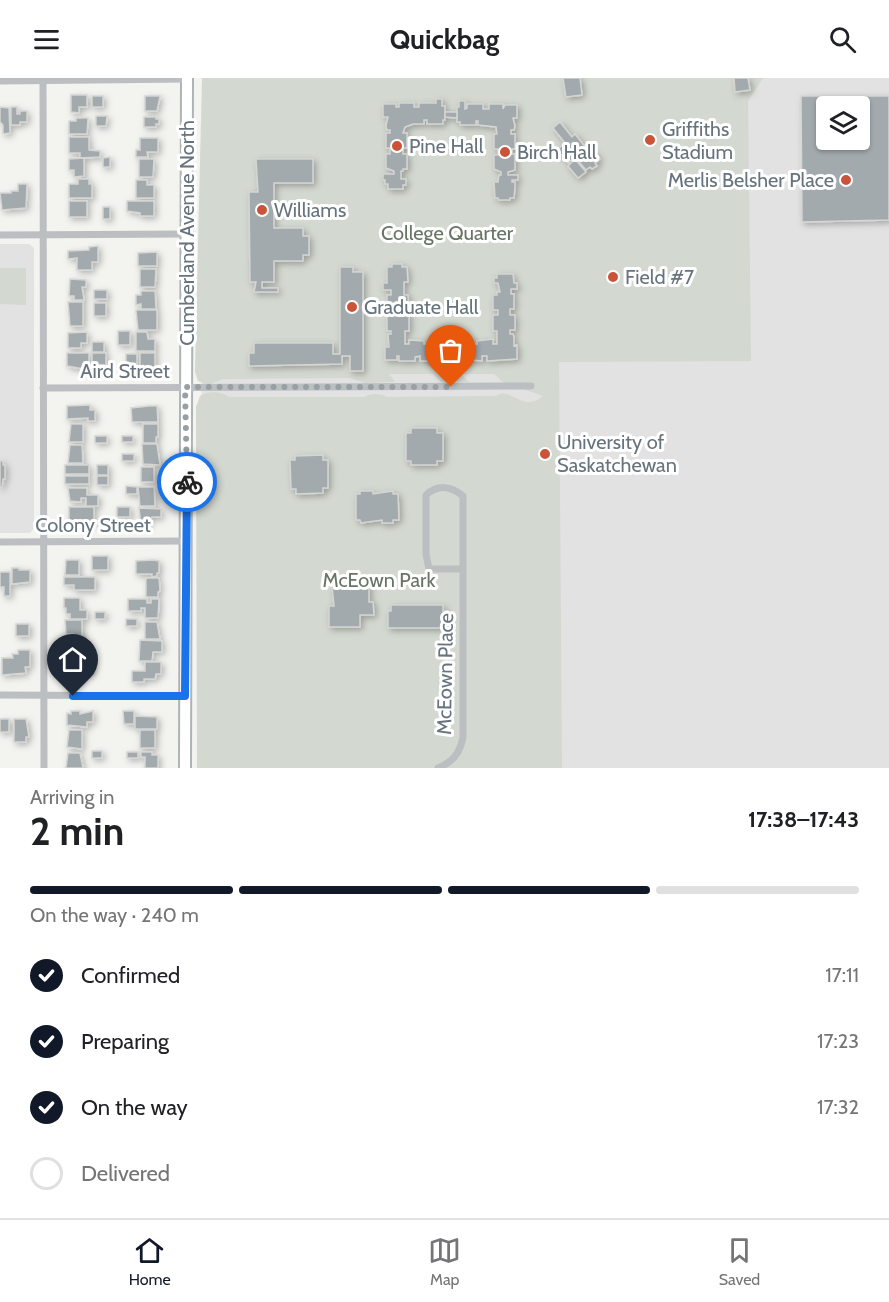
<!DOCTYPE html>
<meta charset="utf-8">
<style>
body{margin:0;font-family:Cabin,sans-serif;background:#f6f6f6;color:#202124;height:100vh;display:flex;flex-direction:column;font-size:22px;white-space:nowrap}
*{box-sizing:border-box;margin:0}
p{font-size:20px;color:#757577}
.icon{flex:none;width:33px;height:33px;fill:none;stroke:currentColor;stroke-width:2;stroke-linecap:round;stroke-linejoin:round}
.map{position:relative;height:690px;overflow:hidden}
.panel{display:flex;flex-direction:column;background:#fff;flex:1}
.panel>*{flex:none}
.fabs{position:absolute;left:816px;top:18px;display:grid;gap:12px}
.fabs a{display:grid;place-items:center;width:54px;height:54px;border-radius:6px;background:#fff;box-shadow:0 2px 4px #0004;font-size:30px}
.pin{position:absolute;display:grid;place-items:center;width:51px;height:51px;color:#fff;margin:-62px -26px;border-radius:50% 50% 50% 0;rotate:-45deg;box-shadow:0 0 6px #0007}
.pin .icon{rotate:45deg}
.courier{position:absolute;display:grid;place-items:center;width:60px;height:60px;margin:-30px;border:4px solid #1a73e8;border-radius:50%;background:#fff;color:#222;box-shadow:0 2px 8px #0007}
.head em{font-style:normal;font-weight:800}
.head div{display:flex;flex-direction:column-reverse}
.head{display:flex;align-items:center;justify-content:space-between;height:102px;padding:0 30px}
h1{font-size:39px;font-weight:800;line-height:45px}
.bar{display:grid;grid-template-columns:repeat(4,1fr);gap:9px 6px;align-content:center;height:72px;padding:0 30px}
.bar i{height:8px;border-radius:4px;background:#e0e0e0}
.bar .active{background:#111827}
.bar p{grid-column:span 4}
ol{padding:0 30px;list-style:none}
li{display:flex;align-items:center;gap:18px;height:66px}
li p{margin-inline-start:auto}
li .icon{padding:6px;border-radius:50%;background:#111827;color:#fff;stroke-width:4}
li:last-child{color:#757577}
li i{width:33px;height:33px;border:3px solid #e0e0e0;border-radius:50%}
header{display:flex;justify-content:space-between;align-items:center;height:78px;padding:0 30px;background:#fff;font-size:27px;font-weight:800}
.dock{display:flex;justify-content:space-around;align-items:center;height:84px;border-top:2px solid #e0e0e0;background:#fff;font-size:16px;color:#757577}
.dock a{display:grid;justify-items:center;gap:3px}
.dock .active{color:#111827}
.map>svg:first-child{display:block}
</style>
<header><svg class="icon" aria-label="menu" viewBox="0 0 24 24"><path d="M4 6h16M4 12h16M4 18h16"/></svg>Quickbag<svg class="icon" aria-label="search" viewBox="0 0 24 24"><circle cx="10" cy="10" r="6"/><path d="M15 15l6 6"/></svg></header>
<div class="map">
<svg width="889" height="690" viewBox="0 0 889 690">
<defs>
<filter id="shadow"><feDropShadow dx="2.5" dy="2.5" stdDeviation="3" flood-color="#0004"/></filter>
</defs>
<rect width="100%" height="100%" fill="#f3f3f0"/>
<!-- built -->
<g fill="#e1e2e1" fill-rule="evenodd">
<path d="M203,0H889V690H200ZM826,28H860V62H826Z"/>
<path d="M0,166H29L34,170V450L30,455H0Z"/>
</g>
<!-- green -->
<g fill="#d3d8d0">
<path d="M202,0H763L748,23L751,283L559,284L562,690H197L196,329L200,318C208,313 221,313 229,319H364C372,315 379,315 387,319L496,318C513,308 522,336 543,318L503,304L494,296H461L469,304H441L433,296H389L395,304L365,305L350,300L223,301L208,307L198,303L195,294Z"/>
<path d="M0,190H26V227L0,226Z"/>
</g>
<!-- building -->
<g fill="#a3aaae" stroke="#d5d5d3" stroke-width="1.5" fill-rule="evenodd" filter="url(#shadow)">
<path d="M563,0H580L582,17L566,19Z"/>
<path d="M734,0H748L750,12L735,14Z"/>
<path d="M71,17H87V29H79V35L71,34Z"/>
<rect x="92" y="18" width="11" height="11"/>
<path d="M145,18H160L157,33H145Z"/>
<path d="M801,18H889V142L802,144ZM826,28H860V62H826Z"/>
<path d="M436,21H442V28H445V42H443V46H427V42H424V46H413L405,49L403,55H407V70H403V76H407V91H403V93H401V101H406V107H403V111H388V106H385V102H383V96H394V93L386,90V76H390V70H386V55H390V52H387L386,48L388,39H383V26H396V29H399V25H414V29H419V25H436Z"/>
<path d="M459,23H465V31L467,30V26H483V31H489V26H503V31L505,27H517V40H513L515,48L514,52H511V56H515V71H512V76H515V92L508,94V97H518V102H512V104H515V109L514,120H510V122H498V120H495L494,104H498L499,97H501V94L494,91V77H498V71H494V56H497L496,49L478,47V43H476V47H460V44H457V29H459Z"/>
<path d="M0,29L9,30L10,55L3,56V47L0,44Z"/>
<path d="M11,29H17V36H20V33H27V44H20V47H11Z"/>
<path d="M445,34H457V40L445,39Z"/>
<path d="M96,38H107L106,48H96Z"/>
<path d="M144,39H156V41H159V46H156V49H144Z"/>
<path d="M76,40H88L87,56H69V43H76Z"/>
<path d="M560,44L572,59L575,56L587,71L586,72L588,75L592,72L600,81L595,85L597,88L592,91L590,89L586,92L575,79L568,85L557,72L565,65L553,50Z"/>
<path d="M69,59H89V72L100,73V79L80,80V75H69Z"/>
<path d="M140,60H158V74H147L148,79H136V72H140Z"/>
<path d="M110,79V89H103V80Z"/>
<path d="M84,80V98L74,99V92H69V81Z"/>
<path d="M139,81H154L153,99H139Z"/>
<path d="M256,81H313V105H274V150H303V158H309V177H303V183H274V204H262V210H278V214H254L256,204H250L249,114H258Z"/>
<path d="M575,81L586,94L578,100L568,88Z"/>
<path d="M78,101H89V106H92V120H69V106H78Z"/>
<path d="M136,102H147V107H154V120H136Z"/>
<path d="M18,106H27L26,130L2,132L0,115H11V113H18Z"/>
<rect x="69" y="123" width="18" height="16"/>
<path d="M127,123H154V138H140V135L127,133Z"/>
<rect x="103" y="129" width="7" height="12"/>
<path d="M98,168V184H92V192H77V180L68,181V173L89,172V169Z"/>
<path d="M157,174V188H138V175Z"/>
<path d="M392,186H402V189H407L408,204H404V217H408L409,233H406V237H409V253H405V266H409V262L424,263V266H427V262H442V266H447V280H443V286H436V283H420V278L415,279V283H399V278H397V282H385V269H389L388,256H391V253H387V238H389V232H387V217H391V212H383V205H387V189H392Z"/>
<path d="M340,189H353V194H363V293H350V278H342V286L249,288V275H254V265H333V276H340Z"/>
<path d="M140,191H156L155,209H140Z"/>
<path d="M497,196H513L514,205H517V211H511V216H514V231H510V237H515V252H510V256H513L514,259V268L517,267V281L487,283V278H482V283L471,282L465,283V286H458L457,266H459V262H474V266H477V263L493,261V266H497V253H493V237H498V232H493V217H497V214H500L498,205H494V200H497Z"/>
<path d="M70,201L86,202V209H82L84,222H74V218H69Z"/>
<rect x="94" y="212" width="13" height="9"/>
<path d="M141,213H155L156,231H141V226L136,227V217H141Z"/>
<path d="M68,224H83V248H70Z"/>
<rect x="94" y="225" width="12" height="13"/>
<path d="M136,232H157V252H138Z"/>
<rect x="118" y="253" width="12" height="14"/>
<path d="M87,254V265H81V270H68V255Z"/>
<path d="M136,254H147L148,261H155V273H136Z"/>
<rect x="92" y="264" width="12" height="10"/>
<path d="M67,275H89V288H84V291L67,288Z"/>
<path d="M92,275H106V287L92,286Z"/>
<rect x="140" y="275" width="15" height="18"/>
<rect x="126" y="276" width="11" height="14"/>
<path d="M90,327V332H95V343H88V340L67,341V328Z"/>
<path d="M149,328H157L158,344H132L131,330Z"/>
<path d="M71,346H83V364H69Z"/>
<path d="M143,346H158V359H156V365H143Z"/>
<path d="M411,350H437V355H443V383H437V387H411V383H406V355H411Z"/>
<rect x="95" y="358" width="12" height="7"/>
<rect x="122" y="358" width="11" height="6"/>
<path d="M142,366H157L160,387L143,386Z"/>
<path d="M70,367H82L83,385H68Z"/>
<rect x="122" y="376" width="12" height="7"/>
<path d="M323,377V382H328V410H323V415L296,416V411H291L290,382H295V378Z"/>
<path d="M0,383H3V387H5V401H3L2,409H0Z"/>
<rect x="65" y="387" width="24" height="9"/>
<rect x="97" y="387" width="11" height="10"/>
<rect x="141" y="389" width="13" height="15"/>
<rect x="65" y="398" width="24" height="8"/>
<rect x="97" y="398" width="11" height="9"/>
<path d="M126,408L137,409V416H126Z"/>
<path d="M138,409H154L155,428H140Z"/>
<path d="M68,410H87V417H98V428H86V420H81V424L70,423Z"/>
<path d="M360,413H373V416L393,413V416H398L399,442H393V445H382V442L361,445L360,442H356V416H360Z"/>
<path d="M69,429H94V446L69,445Z"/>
<rect x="117" y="429" width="13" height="10"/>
<path d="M139,430L161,431V439H152L149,442V447H141Z"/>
<rect x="92" y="478" width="16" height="14"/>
<path d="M66,482H79V497H65Z"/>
<path d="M153,482L159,483V495H157V498L152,499V496H136V483Z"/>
<path d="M12,490H19V492H30V504L12,506Z"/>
<path d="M0,494H10V518H4V509H0Z"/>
<path d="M64,499H95V512H74V507H64Z"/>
<path d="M146,500H159L160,513L158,514V519H146Z"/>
<path d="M354,506H369V524H373L374,537H360V549H329V528H334L332,508H354Z"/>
<path d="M64,520H80V532H87V541H70V536H66V530H64Z"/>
<path d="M128,521H147V525H151V521H159L158,540H145V530H141V533H128Z"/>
<path d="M391,527H443V533H447V550H388V533H391Z"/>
<rect x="95" y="534" width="10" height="7"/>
<rect x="126" y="541" width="11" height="7"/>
<path d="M65,542H82V561H73V556H66Z"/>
<path d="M145,544H157L160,561H145Z"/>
<rect x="16" y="546" width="13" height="12"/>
<path d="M140,562L162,563V574H153L152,583H139Z"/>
<path d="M65,563H78V583H66Z"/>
<path d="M18,572H30V589H25L26,595L2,597V580H13L12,576H18Z"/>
<rect x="84" y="584" width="8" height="11"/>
<path d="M145,584H161V596H156L155,601H144V604H132V593H145Z"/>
<path d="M67,585H82V595H79L80,602L69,603Z"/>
<path d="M71,633H80V636L93,633V644H87V649L67,647V635L71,636Z"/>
<path d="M123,633H134V646H124Z"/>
<path d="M135,638L157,639V651H135Z"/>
<rect x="0" y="641" width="9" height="13"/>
<path d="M14,641H26L29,659H26V664H14Z"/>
<path d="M69,652H82V671L67,669Z"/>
<rect x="140" y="652" width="15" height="18"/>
<rect x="92" y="673" width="10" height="7"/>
<rect x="127" y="674" width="11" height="6"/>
<path d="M141,674H152V677H158V690H145V679H141Z"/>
<path d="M68,675H80L83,690H66Z"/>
</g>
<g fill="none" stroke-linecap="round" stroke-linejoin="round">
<!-- secondary casing -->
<g stroke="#aeb3b6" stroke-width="14">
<path id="secondary" d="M185,690L187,0"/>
</g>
<!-- minor -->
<g stroke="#bbbfc1" stroke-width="7">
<path d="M43,0L44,690"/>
<path d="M0,3L187,1"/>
<path d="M0,157L188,156"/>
<path d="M43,310L531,308"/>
<path d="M0,464L186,463"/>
<path d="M0,617L185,618"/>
<path d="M438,690C453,684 460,675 463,659V418C451,408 438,406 426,417V476L429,491H463"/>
</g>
<!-- secondary -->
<use href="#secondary" stroke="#fff" stroke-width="10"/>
</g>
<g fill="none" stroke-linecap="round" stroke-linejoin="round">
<!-- done -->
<path stroke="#98a0a5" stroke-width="6" stroke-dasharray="0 10.8" d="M187,404L185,309H451"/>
<!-- route -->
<path stroke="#1a73e8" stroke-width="8" d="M73,618H185L187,404"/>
</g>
<!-- markers -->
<g fill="#ca5439" stroke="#fff" stroke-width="2">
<circle cx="650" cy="62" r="6"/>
<circle cx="397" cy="68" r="6"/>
<circle cx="505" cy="74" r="6"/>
<circle cx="846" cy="102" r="6"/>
<circle cx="262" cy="132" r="6"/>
<circle cx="613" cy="199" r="6"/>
<circle cx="352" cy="229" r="6"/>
<circle cx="545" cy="376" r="6"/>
</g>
<g text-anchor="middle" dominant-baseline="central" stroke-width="6" stroke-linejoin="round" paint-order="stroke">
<!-- poi labels -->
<g font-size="20" fill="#67747d" stroke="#fff" text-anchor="start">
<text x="662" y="51">Griffiths<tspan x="662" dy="23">Stadium</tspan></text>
<text x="409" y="68">Pine Hall</text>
<text x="517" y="74">Birch Hall</text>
<text x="834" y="102" text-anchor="end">Merlis Belsher Place</text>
<text x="274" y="132">Williams</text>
<text x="625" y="199">Field #7</text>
<text x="364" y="229">Graduate Hall</text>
<text x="557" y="364">University of<tspan x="557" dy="23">Saskatchewan</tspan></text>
</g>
<!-- street labels -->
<g font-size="20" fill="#67747d" stroke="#fff">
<text transform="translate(187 155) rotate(-90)">Cumberland Avenue North</text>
<text x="125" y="293">Aird Street</text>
<text x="93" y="447">Colony Street</text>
<text transform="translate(445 596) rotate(-89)">McEown Place</text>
</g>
<!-- park labels -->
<g font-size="20" fill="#697564" stroke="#fff">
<text x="447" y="155">College Quarter</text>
<text x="379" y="502">McEown Park</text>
</g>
</g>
</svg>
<div class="fabs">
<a><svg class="icon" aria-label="layers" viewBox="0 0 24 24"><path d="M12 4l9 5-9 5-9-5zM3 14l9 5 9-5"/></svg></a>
</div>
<div class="pin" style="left:451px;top:309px;background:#ea580c"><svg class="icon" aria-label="bag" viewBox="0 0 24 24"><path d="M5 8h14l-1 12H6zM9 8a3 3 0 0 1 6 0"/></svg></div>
<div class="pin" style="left:73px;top:618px;background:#1f2937"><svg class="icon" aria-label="home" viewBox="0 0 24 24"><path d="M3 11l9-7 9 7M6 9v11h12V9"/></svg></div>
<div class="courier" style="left:187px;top:404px"><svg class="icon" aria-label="bike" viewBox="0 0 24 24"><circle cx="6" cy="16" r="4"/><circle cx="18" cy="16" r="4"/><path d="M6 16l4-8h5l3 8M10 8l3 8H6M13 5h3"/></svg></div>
</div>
<section class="panel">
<div class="head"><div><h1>2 min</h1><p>Arriving in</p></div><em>17:38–17:43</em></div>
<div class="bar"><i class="active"></i><i class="active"></i><i class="active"></i><i></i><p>On the way · 240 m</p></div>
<ol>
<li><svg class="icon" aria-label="check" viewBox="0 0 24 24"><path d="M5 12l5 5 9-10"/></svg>Confirmed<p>17:11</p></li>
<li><svg class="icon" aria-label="check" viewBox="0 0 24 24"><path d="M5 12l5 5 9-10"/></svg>Preparing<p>17:23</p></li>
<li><svg class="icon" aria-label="check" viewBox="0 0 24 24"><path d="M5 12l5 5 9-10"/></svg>On the way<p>17:32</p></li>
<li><i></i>Delivered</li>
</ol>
</section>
<nav class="dock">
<a class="active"><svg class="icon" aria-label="home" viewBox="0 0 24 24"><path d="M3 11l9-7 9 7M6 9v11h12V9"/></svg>Home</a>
<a><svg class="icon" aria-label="map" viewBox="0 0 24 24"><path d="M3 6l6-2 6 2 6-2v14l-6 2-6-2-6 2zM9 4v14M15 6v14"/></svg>Map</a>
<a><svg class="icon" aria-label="saved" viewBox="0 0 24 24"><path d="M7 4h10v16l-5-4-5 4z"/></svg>Saved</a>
</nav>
